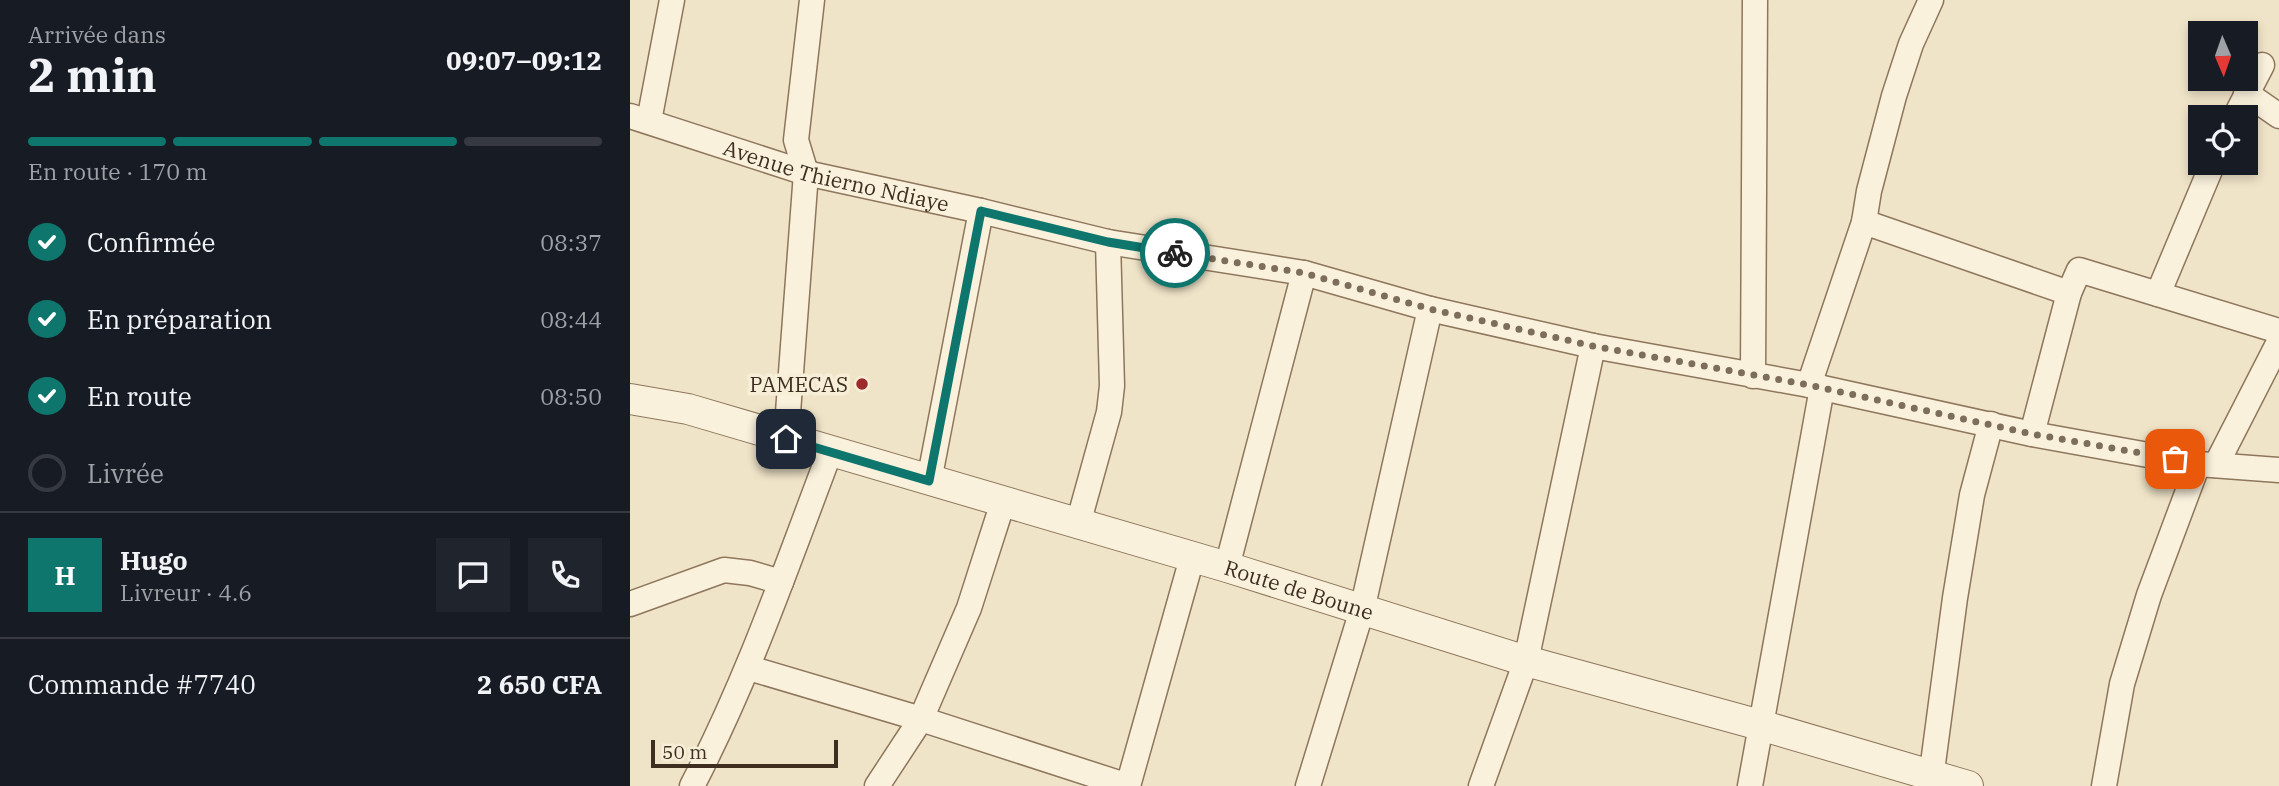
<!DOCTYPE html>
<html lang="fr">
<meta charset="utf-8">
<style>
body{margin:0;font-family:"IBM Plex Serif",serif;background:#20242c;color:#f1f3f6;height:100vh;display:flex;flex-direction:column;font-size:26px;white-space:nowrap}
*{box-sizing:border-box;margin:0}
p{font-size:23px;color:#9ea1a6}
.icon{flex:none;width:38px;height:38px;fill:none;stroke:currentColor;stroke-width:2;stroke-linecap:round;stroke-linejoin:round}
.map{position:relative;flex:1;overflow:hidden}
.details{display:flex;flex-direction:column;background:#171b24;width:630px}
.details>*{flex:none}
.needle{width:46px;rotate:178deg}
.tools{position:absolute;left:1558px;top:21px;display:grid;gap:14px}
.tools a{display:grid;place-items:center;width:70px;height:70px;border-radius:0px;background:#171b24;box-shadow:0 4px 10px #0003;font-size:35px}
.scale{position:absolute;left:21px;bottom:18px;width:187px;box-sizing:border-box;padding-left:7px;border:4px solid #3d2e20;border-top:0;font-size:19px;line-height:24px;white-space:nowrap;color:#3d2e20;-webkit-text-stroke:5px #f7eed8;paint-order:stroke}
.pin{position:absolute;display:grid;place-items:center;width:60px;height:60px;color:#fff;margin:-30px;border-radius:14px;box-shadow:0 4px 10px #0006}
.courier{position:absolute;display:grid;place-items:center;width:70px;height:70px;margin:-35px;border:5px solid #0f766e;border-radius:50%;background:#fff;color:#222;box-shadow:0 2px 9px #0007}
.overview em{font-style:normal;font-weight:700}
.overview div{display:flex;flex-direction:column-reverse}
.overview{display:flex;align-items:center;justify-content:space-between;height:119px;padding:0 28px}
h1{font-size:46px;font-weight:700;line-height:52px}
.bar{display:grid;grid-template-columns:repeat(4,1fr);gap:10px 7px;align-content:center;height:84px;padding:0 28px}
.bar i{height:9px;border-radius:5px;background:#363941}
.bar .on{background:#0f766e}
.bar p{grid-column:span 4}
.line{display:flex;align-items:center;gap:18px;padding:0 28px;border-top:2px solid #363941}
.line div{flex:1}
.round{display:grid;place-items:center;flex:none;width:74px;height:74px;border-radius:0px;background:#20242c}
ol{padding:0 28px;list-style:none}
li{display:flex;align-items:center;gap:21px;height:77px}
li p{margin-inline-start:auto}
li .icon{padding:7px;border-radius:50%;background:#0f766e;color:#fff;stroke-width:4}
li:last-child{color:#9ea1a6}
li i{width:38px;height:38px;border:4px solid #363941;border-radius:50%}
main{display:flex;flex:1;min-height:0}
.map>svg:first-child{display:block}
</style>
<main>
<section class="details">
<div class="overview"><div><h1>2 min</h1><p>Arrivée dans</p></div><em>09:07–09:12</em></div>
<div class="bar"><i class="on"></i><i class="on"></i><i class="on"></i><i></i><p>En route · 170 m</p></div>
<ol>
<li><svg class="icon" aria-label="check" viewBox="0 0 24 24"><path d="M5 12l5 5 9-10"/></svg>Confirmée<p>08:37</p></li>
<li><svg class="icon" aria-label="check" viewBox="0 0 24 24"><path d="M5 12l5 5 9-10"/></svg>En préparation<p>08:44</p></li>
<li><svg class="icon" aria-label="check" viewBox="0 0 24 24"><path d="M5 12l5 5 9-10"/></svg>En route<p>08:50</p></li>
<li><i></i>Livrée</li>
</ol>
<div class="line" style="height:126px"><b class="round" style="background:#0f766e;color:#fff">H</b><div><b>Hugo</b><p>Livreur · 4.6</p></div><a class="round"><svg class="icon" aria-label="chat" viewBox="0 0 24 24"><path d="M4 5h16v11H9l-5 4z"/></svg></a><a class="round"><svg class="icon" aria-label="phone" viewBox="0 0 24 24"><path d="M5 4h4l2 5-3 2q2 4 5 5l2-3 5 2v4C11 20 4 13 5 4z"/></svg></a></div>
<div class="line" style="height:91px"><div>Commande #7740</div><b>2 650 CFA</b></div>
</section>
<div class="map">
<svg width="1649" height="786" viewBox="0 0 1649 786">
<rect width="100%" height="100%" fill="#f0e4c8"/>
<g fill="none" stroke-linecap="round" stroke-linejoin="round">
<!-- minor casing -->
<g stroke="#8d765c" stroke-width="27">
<g id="minor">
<path d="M1616,93L1649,116"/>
<path id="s1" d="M0,116L176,173L351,211L478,242L674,273L800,309L963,346L1179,385L1402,434L1568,464L1649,470"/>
<path d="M1605,117L1632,65"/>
<path d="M19,121L42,0"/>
<path d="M1234,222L1439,293"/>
<path d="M1528,294L1583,163"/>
<path d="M1123,376L1125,0"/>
<path d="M1179,385L1234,222L1239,191L1264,96L1281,44L1301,0"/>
<path d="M1402,434L1439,293L1449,270L1649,331"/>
<path d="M156,439L176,173L166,140L182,0"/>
<path d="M1586,465L1649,342"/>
<path d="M299,481L351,211"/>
<path d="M448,524L479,412L482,386L478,242"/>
<path d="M597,567L674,273"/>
<path d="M0,604L94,570L120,573L151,582"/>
<path d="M119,668L291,719L498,786"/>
<path d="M62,786C118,679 157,565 200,452"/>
<path d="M247,786L291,719L339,608L373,502"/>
<path d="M498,786L562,558"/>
<path d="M678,786L732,610L800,309"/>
<path d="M851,786L896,661L963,346"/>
<path d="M1120,786L1192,388"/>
<path d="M1300,786L1325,598L1342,495L1361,424"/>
<path d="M1474,786L1492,684L1519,595L1568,464"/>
</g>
</g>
<!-- tertiary casing -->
<g stroke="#8d765c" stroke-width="32">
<g id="tertiary">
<path id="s2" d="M0,399L58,409L597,567L896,661L1130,725L1338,786"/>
</g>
</g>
<!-- minor -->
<use href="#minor" stroke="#faf1dc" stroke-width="24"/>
<!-- tertiary -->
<use href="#tertiary" stroke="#faf1dc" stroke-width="30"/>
</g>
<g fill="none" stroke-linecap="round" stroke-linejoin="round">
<!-- done -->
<path stroke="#7c6e5b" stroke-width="7" stroke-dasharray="0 12.6" d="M545,253L674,273L800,309L963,346L1179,385L1402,434L1545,459"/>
<!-- route -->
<path stroke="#0f766e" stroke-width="9" d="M156,439L299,481L351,211L478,242L545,253"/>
</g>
<!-- markers -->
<circle fill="#9e2a2b" stroke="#f7eed8" stroke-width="2.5" cx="232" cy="384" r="7"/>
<g text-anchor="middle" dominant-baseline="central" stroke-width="7" stroke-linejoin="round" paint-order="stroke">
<!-- street labels -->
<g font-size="21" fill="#3d2e20" stroke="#f7eed8">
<text stroke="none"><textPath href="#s1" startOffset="215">Avenue Thierno Ndiaye</textPath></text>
<text stroke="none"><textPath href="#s2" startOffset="696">Route de Boune</textPath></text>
</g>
<!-- poi labels -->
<g font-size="21" fill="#3d2e20" stroke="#f7eed8" text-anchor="end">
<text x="218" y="384">PAMECAS</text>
</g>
</g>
</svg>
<div class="tools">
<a><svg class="needle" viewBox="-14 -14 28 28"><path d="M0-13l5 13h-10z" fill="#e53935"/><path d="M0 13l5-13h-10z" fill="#9ea1a6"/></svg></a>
<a><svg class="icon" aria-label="locate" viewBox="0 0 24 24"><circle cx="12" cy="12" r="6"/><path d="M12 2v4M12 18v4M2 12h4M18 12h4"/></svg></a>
</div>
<div class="scale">50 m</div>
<div class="pin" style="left:1545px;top:459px;background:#ea580c"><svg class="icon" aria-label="bag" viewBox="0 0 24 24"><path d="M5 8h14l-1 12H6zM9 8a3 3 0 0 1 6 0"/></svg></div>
<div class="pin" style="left:156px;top:439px;background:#1f2937"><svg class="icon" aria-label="home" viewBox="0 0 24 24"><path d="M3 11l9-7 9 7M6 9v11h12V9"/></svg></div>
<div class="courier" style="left:545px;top:253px"><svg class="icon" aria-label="bike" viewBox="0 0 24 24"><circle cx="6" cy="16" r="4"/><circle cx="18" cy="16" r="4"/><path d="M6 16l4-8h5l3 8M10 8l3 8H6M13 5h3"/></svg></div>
</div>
</main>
